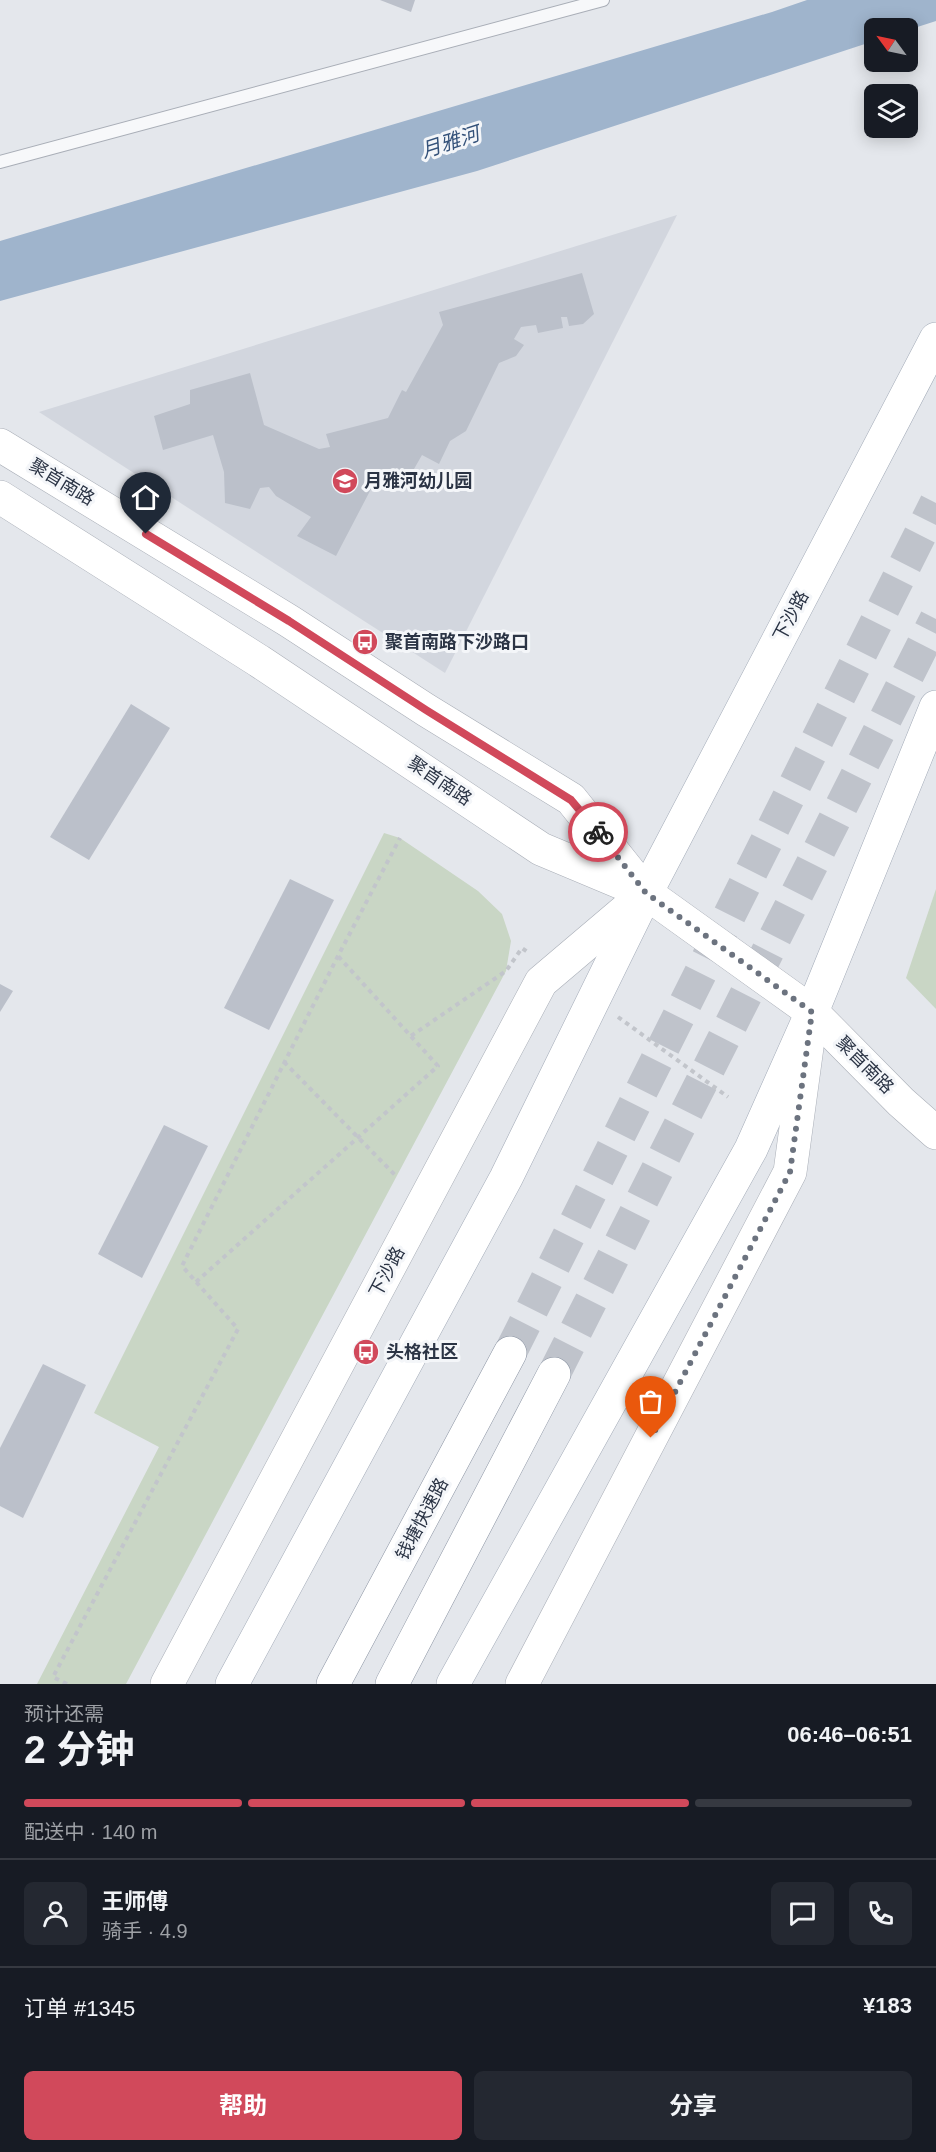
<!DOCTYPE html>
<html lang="zh">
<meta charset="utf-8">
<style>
body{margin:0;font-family:Arial,"Noto Sans SC",sans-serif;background:#242831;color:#f1f3f6;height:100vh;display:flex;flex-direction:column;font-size:22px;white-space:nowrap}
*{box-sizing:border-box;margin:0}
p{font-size:20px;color:#9ea1a6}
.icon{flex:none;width:33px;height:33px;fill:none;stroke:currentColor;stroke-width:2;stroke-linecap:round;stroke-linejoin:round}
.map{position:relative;height:1684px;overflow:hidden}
.details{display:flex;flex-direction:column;background:#171b24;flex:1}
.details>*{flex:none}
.needle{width:39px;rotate:303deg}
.controls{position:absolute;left:864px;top:18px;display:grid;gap:12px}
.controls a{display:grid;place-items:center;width:54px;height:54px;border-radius:9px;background:#171b24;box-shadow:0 3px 15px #0003;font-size:30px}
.pin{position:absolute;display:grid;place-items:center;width:51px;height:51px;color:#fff;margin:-62px -26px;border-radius:50% 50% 50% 0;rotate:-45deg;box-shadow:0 0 6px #0007}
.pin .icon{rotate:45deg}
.courier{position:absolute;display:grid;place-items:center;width:60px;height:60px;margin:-30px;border:4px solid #d1495b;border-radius:50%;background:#fff;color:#222;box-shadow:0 2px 8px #0007}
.headline em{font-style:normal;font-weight:700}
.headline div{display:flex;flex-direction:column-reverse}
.headline{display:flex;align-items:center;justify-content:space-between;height:102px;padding:0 24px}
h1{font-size:39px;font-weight:700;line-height:45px}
.bar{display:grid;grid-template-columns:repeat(4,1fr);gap:9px 6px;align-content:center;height:72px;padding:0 24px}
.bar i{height:8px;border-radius:4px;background:#363941}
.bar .current{background:#d1495b}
.bar p{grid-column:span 4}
.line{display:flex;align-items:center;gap:15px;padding:0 24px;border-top:2px solid #363941}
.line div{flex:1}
.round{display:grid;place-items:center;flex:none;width:63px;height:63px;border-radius:9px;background:#242831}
.cta{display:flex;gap:12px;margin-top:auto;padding:12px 24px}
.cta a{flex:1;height:69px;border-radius:9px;background:#d1495b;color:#fff;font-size:24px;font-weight:700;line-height:69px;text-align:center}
.cta a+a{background:#242831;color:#f1f3f6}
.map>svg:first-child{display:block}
</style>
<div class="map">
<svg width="936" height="1684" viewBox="0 0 936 1684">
<rect width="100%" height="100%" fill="#e4e7ec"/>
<!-- built -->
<path fill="#d2d6de" d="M677,215L445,673L39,412Z"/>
<!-- green -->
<g fill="#c9d6c5">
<path d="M384,833L400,838L478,891L502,914L511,941L506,971L126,1684H37L159,1447L94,1413Z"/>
<path d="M936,889V1009L906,978Z"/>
</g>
<!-- water -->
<path fill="#9fb4cc" d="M807,0H936V21L908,30V28H874V41L477,171L0,301V241L772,12Z"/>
<!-- building -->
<g fill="#bbc0ca">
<path d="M380,0H415L411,12Z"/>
<path d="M582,273L594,314L583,324L569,326L567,317H561L563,328L538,333L536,325L521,327L514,339L524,345L516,356L499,363L466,431L450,441L439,464L422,455L414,469L402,477L391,470L382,485L371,489L336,556L297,536L311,517L276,496L269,487L260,488L250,509L225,503L224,472L213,435L163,450L154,416L190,404V390L250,373L264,425L319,449L330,447L326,434L388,418L402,390L406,392L443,325L439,312Z"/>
<path d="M131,704L170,728L89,860L50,837Z"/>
<path d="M290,879L334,900L269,1030L224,1008Z"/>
<path d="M0,984L13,991L0,1012Z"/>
<path d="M164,1125L208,1146L142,1278L98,1254Z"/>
<path d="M43,1364L86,1385L23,1518L0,1506V1448Z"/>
</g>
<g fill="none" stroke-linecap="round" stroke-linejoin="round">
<!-- highway-tunnel -->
<g stroke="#bfc3cb" stroke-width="33" stroke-dasharray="33 16" stroke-linecap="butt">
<path d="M510,1353L936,503"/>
<path d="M554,1374L936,619"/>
</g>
<!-- lane casing -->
<g stroke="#a9aeb7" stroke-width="14">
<path id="lane" d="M0,162L603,0"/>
</g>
<!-- secondary casing -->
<g stroke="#a9aeb7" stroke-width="34">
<g id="secondary">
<path d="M0,445L289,621L426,710L571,799L643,889"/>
<path d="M0,497L259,661L541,849L646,893L812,1012L901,1102L936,1133"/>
<path d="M167,1684L541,982L646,893"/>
<path d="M522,1684L790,1172L810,1025"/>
</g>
</g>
<!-- primary casing -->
<g stroke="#a3abb8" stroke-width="34">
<g id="primary">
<path d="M232,1684L506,1178L646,893L936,339"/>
<path d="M453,1684L751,1149L812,1012L936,707"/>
</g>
</g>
<!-- highway casing -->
<g stroke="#8b94a3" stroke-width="34">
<g id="highway">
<path d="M333,1684L510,1353"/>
<path d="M392,1684L554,1374"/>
</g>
</g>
<!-- path -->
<g stroke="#c2c5cb" stroke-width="4" stroke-dasharray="4.5 4.5" stroke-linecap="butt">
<path d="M618,1017L728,1097"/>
<path d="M411,1036L506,971L522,948L529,953"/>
<path d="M284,1062L396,1176"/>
<path d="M196,1282L438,1066L338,956"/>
<path d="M67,1684L53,1677L238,1329L182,1266L338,956L400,838"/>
</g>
<!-- lane -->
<use href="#lane" stroke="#f7f8fa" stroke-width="12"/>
<!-- secondary -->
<use href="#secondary" stroke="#fff" stroke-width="33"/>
<!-- primary -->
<use href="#primary" stroke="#fff" stroke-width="33"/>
<!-- highway -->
<use href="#highway" stroke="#fff" stroke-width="33"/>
</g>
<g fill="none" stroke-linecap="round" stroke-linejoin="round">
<!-- done -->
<path stroke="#6c737f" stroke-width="6" stroke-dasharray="0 10.8" d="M598,832L646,893L812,1012L790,1172L651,1438"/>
<!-- route -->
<path stroke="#d1495b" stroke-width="8" d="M146,534L289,621L426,710L571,800L598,832"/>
</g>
<!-- icons -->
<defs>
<g id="school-disc" transform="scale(1.35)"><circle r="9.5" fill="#d1495b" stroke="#f4f6f9"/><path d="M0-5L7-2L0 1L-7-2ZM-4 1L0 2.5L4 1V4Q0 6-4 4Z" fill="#fff"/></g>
<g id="bus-disc" transform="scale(1.35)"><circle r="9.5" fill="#d1495b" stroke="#f4f6f9"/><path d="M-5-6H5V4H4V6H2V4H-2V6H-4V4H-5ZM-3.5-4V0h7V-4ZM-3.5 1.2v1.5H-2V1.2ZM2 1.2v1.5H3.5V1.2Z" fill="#fff"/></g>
</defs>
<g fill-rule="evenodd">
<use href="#school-disc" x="345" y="481"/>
<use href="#bus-disc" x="365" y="642"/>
<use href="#bus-disc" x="366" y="1352"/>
</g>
<g text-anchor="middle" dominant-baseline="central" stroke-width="6" stroke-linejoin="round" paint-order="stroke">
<!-- poi labels -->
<g font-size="18" font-weight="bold" fill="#2b3445" stroke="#f4f6f9" text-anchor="start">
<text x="364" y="481">月雅河幼儿园</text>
<text x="385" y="642">聚首南路下沙路口</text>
<text x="386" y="1352">头格社区</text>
</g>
<!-- street labels -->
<g font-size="18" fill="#2b3445" stroke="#f4f6f9">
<text transform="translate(62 482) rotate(31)">聚首南路</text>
<text transform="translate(791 616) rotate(-62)">下沙路</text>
<text transform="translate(440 781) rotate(34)">聚首南路</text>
<text transform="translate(865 1065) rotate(45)">聚首南路</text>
<text transform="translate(387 1272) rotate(-62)">下沙路</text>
<text transform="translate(422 1519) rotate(-62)">钱塘快速路</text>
</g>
<!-- water labels -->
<g font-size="20" font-style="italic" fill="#34527a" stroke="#f4f6f9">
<text transform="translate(450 142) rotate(-18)">月雅河</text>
</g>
</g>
</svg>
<div class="controls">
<a><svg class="needle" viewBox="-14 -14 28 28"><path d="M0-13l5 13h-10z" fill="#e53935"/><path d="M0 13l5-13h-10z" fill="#9ea1a6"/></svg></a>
<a><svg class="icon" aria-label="layers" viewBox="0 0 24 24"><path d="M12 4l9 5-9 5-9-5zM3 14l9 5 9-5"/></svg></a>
</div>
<div class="pin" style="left:651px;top:1438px;background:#ea580c"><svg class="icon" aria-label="bag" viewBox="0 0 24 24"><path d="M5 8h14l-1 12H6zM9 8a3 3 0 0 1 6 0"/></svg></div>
<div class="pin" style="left:146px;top:534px;background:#1f2937"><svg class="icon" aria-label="home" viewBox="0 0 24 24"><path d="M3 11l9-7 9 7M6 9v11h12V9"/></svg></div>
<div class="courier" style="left:598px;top:832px"><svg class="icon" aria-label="bike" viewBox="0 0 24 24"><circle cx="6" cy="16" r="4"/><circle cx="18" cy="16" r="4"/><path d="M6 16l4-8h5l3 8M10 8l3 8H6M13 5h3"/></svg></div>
</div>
<section class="details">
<div class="headline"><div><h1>2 分钟</h1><p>预计还需</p></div><em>06:46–06:51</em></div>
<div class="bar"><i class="current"></i><i class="current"></i><i class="current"></i><i></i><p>配送中 · 140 m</p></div>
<div class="line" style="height:108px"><a class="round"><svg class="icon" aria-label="person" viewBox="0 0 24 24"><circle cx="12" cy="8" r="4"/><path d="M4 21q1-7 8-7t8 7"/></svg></a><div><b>王师傅</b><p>骑手 · 4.9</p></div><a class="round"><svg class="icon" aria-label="chat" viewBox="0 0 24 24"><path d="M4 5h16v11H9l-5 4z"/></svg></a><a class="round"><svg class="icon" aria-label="phone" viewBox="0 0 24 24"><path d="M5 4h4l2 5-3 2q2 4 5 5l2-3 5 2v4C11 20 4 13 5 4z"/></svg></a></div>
<div class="line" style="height:78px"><div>订单 #1345</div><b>¥183</b></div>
<div class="cta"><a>帮助</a><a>分享</a></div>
</section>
